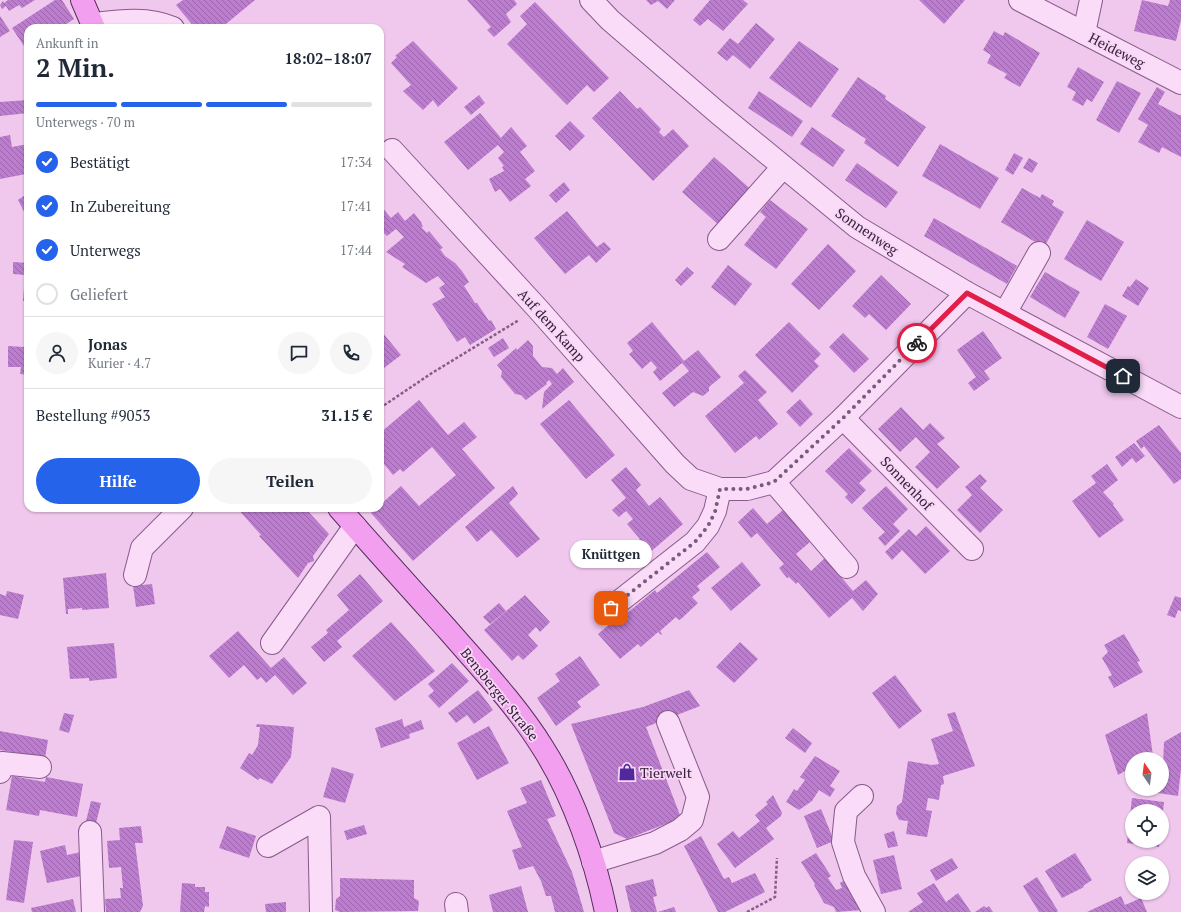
<!DOCTYPE html>
<html lang="de">
<meta charset="utf-8">
<style>
body{margin:0;font-family:"PT Serif",serif;background:#f6f6f7;color:#1f2937;height:100vh;display:flex;flex-direction:column;font-size:15px;white-space:nowrap}
*{box-sizing:border-box;margin:0}
p{font-size:13px;color:#747a83}
.icon{flex:none;width:22px;height:22px;fill:none;stroke:currentColor;stroke-width:2;stroke-linecap:round;stroke-linejoin:round}
.map{position:relative;flex:1;overflow:hidden}
.side{position:absolute;left:24px;top:24px;width:360px;height:488px;display:flex;flex-direction:column;background:#fff;border-radius:12px;box-shadow:0 1px 3px #0004}
.side>*{flex:none}
.needle{width:26px;rotate:346deg}
.controls{position:absolute;left:1125px;top:752px;display:grid;gap:8px}
.controls a{display:grid;place-items:center;width:44px;height:44px;border-radius:50%;background:#fff;box-shadow:0 1px 3px #0004;font-size:20px}
.pin{position:absolute;display:grid;place-items:center;width:34px;height:34px;color:#fff;margin:-17px;border-radius:8px;box-shadow:0 2px 6px #0006}
.courier{position:absolute;display:grid;place-items:center;width:40px;height:40px;margin:-20px;border:3px solid #e11d48;border-radius:50%;background:#fff;color:#222;box-shadow:0 1px 5px #0007}
.bubble{position:absolute;height:28px;border-radius:14px;background:#fff;box-shadow:0 1px 3px #0004;font-size:13px;font-weight:700;line-height:28px;text-align:center}
.summary em{font-style:normal;font-weight:700}
.summary div{display:flex;flex-direction:column-reverse}
.summary{display:flex;align-items:center;justify-content:space-between;height:68px;padding:0 12px}
h1{font-size:26px;font-weight:700;line-height:30px}
.bar{display:grid;grid-template-columns:repeat(4,1fr);gap:6px 4px;align-content:center;height:48px;padding:0 12px}
.bar i{height:5px;border-radius:3px;background:#e0e1e3}
.bar .active{background:#2563eb}
.bar p{grid-column:span 4}
.line{display:flex;align-items:center;gap:10px;padding:0 12px;border-top:1px solid #e0e1e3}
.line div{flex:1}
.round{display:grid;place-items:center;flex:none;width:42px;height:42px;border-radius:21px;background:#f6f6f7}
ol{padding:0 12px;list-style:none}
li{display:flex;align-items:center;gap:12px;height:44px}
li p{margin-inline-start:auto}
li .icon{padding:4px;border-radius:50%;background:#2563eb;color:#fff;stroke-width:4}
li:last-child{color:#747a83}
li i{width:22px;height:22px;border:2px solid #e0e1e3;border-radius:50%}
.cta{display:flex;gap:8px;margin-top:auto;padding:8px 12px}
.cta a{flex:1;height:46px;border-radius:24px;background:#2563eb;color:#fff;font-size:16px;font-weight:700;line-height:46px;text-align:center}
.cta a+a{background:#f6f6f7;color:#1f2937}
.map>svg:first-child{display:block}
</style>
<div class="map">
<svg width="1181" height="912" viewBox="0 0 1181 912">
<defs>
<pattern id="building-back-hatch" width="6" height="6" patternUnits="userSpaceOnUse"><rect width="6" height="6" fill="#bc7ccf"/><path d="M-1 5l2 2M0 0l6 6M5-1l2 2" fill="none" stroke="#9a65a9"/></pattern>
</defs>
<rect width="100%" height="100%" fill="#f0c7ed"/>
<!-- building -->
<g fill="url(#building-back-hatch)">
<path d="M8,0H35L22,8L19,5L9,11L6,6L2,9L0,5L3,1L4,3Z"/>
<path d="M55,0H62L74,19L60,28H28V47L26,49L12,28Z"/>
<path d="M183,0H255L221,28H195L176,5Z"/>
<path d="M467,0H514L517,4L506,14L511,22L494,37L487,30L491,27Z"/>
<path d="M646,0H675L667,9L658,1L651,5Z"/>
<path d="M710,0H743L748,4L723,31L708,19L700,26L693,20Z"/>
<path d="M919,0H965L944,24Z"/>
<path d="M1142,0L1168,6L1170,0H1181V20L1176,41L1134,31Z"/>
<path d="M535,2L609,78L594,92L587,85L567,105L507,44L527,24L520,16Z"/>
<path d="M0,16L10,31L0,37Z"/>
<path d="M756,23L775,39L750,69L733,55L727,61L717,53L730,38L738,44Z"/>
<path d="M994,31L1003,36L1005,32L1040,53L1020,87L1004,78L1007,74L987,63L991,55L983,50Z"/>
<path d="M413,41L458,88L438,107L433,100L423,110L403,91L411,85L391,63L397,57L395,56Z"/>
<path d="M799,41L839,69L811,108L769,78Z"/>
<path d="M1078,67L1104,82L1092,102L1087,99L1083,106L1072,100L1076,92L1067,87Z"/>
<path d="M858,77L886,96L885,99L926,127L898,167L864,143L866,139L831,116Z"/>
<path d="M1117,81L1141,93L1119,133L1096,120Z"/>
<path d="M1157,87L1165,92L1158,104L1179,115H1181V157L1162,147L1159,153L1138,142L1148,125L1138,119Z"/>
<path d="M620,91L637,109L640,107L661,129L659,132L664,137L673,129L689,146L653,181L592,118Z"/>
<path d="M759,91L803,121L792,137L748,108Z"/>
<path d="M479,95L485,103L471,115L464,107Z"/>
<path d="M28,100V113L0,116V102Z"/>
<path d="M480,113L501,138L511,127L527,146L520,152L535,171L525,179L531,186L510,202L500,189L495,192L489,179L504,171L502,167L504,166L498,158L504,152L498,145L468,170L444,142Z"/>
<path d="M570,121L585,136L570,151L555,136Z"/>
<path d="M812,127L845,150L833,167L800,144Z"/>
<path d="M10,135L12,147L28,144V170H25L26,174L0,179V137Z"/>
<path d="M940,144L999,178L980,209L922,176Z"/>
<path d="M1014,153L1023,158L1013,175L1005,170Z"/>
<path d="M714,157L754,192L721,227L682,192Z"/>
<path d="M1029,158L1038,163L1032,173L1023,168Z"/>
<path d="M857,163L898,192L886,208L845,180Z"/>
<path d="M564,182L570,190L556,203L549,195Z"/>
<path d="M1022,188L1040,198L1042,194L1054,201L1052,205L1064,212L1044,247L1001,222Z"/>
<path d="M28,193V219L18,200Z"/>
<path d="M770,200L808,229L776,269L744,245L766,217L760,212Z"/>
<path d="M380,205L391,218L398,212L405,221L414,213L421,222L423,227H421L427,233L429,231L443,248L440,249L445,256L455,263L462,271L469,282L464,286L475,303H477L489,321L491,320L496,329L470,345L465,337L457,342L432,304L445,297L439,288L445,284L438,276L426,283L402,267L405,264L386,252L404,237L396,229L387,236L380,229Z"/>
<path d="M567,211L597,247L604,242L611,249L596,263L589,255L565,274L534,238Z"/>
<path d="M934,218L1017,266L1007,284L924,236Z"/>
<path d="M1087,220L1124,242L1101,281L1064,259Z"/>
<path d="M828,244L856,271L819,310L791,284Z"/>
<path d="M13,262L28,263V302L23,301L25,275L13,274Z"/>
<path d="M728,265L752,284L735,306L711,287Z"/>
<path d="M687,267L694,273L681,286L675,280Z"/>
<path d="M1045,272L1080,292L1065,318L1030,297Z"/>
<path d="M881,275L911,304L886,330L869,314L865,318L852,306Z"/>
<path d="M1136,279L1149,288L1138,306L1122,296L1128,286L1130,287Z"/>
<path d="M1105,304L1127,316L1108,349L1087,337Z"/>
<path d="M652,322L684,361L698,350L721,377L709,387V391L703,396L693,392L674,407L662,393L689,371L682,363L660,381L653,372L657,368L651,361L642,369L629,354L633,351L627,343Z"/>
<path d="M789,322L821,354L814,361L819,366L792,393L755,355Z"/>
<path d="M983,331L1002,358L984,371L990,379L974,391L968,383L976,377L957,350Z"/>
<path d="M382,332L401,355L384,368L380,364V334Z"/>
<path d="M843,333L869,359L854,373L829,347Z"/>
<path d="M503,338L509,348L494,357L488,348Z"/>
<path d="M25,340L28,341V375L20,374L21,367H8V346L24,347Z"/>
<path d="M528,340L533,346V356L542,367L552,368L557,374L563,368L574,382L542,409L544,392L552,384L549,380L546,383L547,384L526,400L521,395L515,394L501,377L502,371L497,365L516,348L517,350Z"/>
<path d="M745,370L767,392L758,400L778,424L759,440L756,436L735,453L705,416L744,383L738,376Z"/>
<path d="M800,399L813,414L800,427L786,412Z"/>
<path d="M419,400L448,435L464,422L477,437L462,449L495,488L413,561L371,513L376,508H380V505L401,486L419,506L456,475L432,447L403,472L400,469L393,475L380,459V433Z"/>
<path d="M569,400L615,455L586,479L540,424Z"/>
<path d="M901,407L923,430L930,423L945,438L937,444L960,467L937,489L915,467L930,452L916,437L900,452L878,429Z"/>
<path d="M1159,425L1181,453V479L1174,484L1144,446L1141,449L1136,441Z"/>
<path d="M1134,443L1145,456L1136,463L1132,458L1122,467L1115,457Z"/>
<path d="M849,448L872,471L859,483L866,490L852,504L845,497L848,494L825,471Z"/>
<path d="M1107,464L1118,480L1103,492L1114,504L1113,505L1124,520L1099,538L1072,501L1096,483L1091,476Z"/>
<path d="M626,467L641,485L636,490L649,506L660,497L683,524L648,554L637,541L640,539L627,524L633,519L626,511L619,517L612,510L626,498L611,480Z"/>
<path d="M980,474L987,481L980,488L1003,510L980,533L957,510L972,495L965,487Z"/>
<path d="M513,486L518,494L509,503L540,539L517,558L491,530L477,542L465,527Z"/>
<path d="M886,486L908,509L893,524L900,531L885,546L878,538L885,532L862,508Z"/>
<path d="M237,508H305L329,534L313,556L314,561L308,563L298,578L259,536L261,535Z"/>
<path d="M753,508L767,524L783,510L810,542L796,554L811,571L825,558L853,591L866,580L878,594L863,611L852,598L829,618L798,582L796,584L789,577L787,578L779,568L784,564L757,533L751,538L738,522Z"/>
<path d="M926,526L950,551L925,574L902,550L892,560L885,552L909,529L916,536Z"/>
<path d="M707,552L720,567L697,586L700,590L692,597L698,603L681,619L679,620L676,617L660,631L662,634L661,635L658,632L642,646L641,647L638,644L620,659L598,634L617,618L619,620L655,590L657,593Z"/>
<path d="M742,562L761,585L731,611L711,588Z"/>
<path d="M106,573L109,608L82,610V608L68,609V614H66L63,578Z"/>
<path d="M360,574L383,601L337,641L342,647L324,662L311,647L328,633L326,630L349,610L337,595Z"/>
<path d="M152,584L155,604L136,607L133,586Z"/>
<path d="M7,591L24,595L18,619L0,615V594L6,596Z"/>
<path d="M525,595L550,622L540,632L536,627L528,635L538,646L523,660L518,655L512,661L484,630Z"/>
<path d="M1175,596L1181,598V611L1178,610L1175,618L1167,615Z"/>
<path d="M499,603L506,611L490,624L483,617Z"/>
<path d="M391,622L435,671L395,701L352,656Z"/>
<path d="M238,631L271,668L284,657L307,683L293,695L275,675L266,683L261,677L257,680L244,665L229,678L209,656Z"/>
<path d="M1124,634L1140,661L1137,662L1143,672L1114,688L1108,677L1112,675L1102,658L1108,652L1104,645Z"/>
<path d="M740,642L758,659L734,683L716,667Z"/>
<path d="M114,643L117,678L89,681V678L70,679L67,647Z"/>
<path d="M580,656L600,685L577,702L581,707L556,726L537,698L560,681L555,674Z"/>
<path d="M452,663L469,681L439,708L428,696L434,691L428,684Z"/>
<path d="M895,675L922,711L899,729L872,693Z"/>
<path d="M478,690L493,710L474,724L467,715L456,723L448,713Z"/>
<path d="M689,690L700,706L646,727L680,815L678,819L627,839L614,833L571,724L643,707Z"/>
<path d="M955,712L975,766L943,776L944,784L941,785L939,800L928,798L926,810L932,811L927,837L906,834L908,821L899,820L896,814L897,806L902,802L908,761L932,765L939,764L931,739L953,731L947,714Z"/>
<path d="M64,713L74,715L69,733L59,730Z"/>
<path d="M1147,713L1153,756L1147,759H1132V767L1118,775L1105,735Z"/>
<path d="M402,719L404,727L421,720L424,729L409,734L410,738L381,748L375,728Z"/>
<path d="M257,724L294,727L291,757L272,784L260,778L258,780L240,768L249,753L252,755L258,745L260,727H256Z"/>
<path d="M489,726L509,763L477,780L457,743Z"/>
<path d="M793,728L812,743L805,753L785,738Z"/>
<path d="M0,731L48,740L45,758L0,750Z"/>
<path d="M1181,732V769L1178,796L1158,793L1159,789H1162L1164,742Z"/>
<path d="M815,756L840,771L830,786L835,789L830,797L819,790L812,801L799,810L786,802L794,789L797,791L805,780L800,777Z"/>
<path d="M332,767L354,774L345,803L323,797Z"/>
<path d="M12,776L45,782L46,777L83,784L77,817L40,810L39,816L6,810Z"/>
<path d="M541,780L556,816L547,819L572,872L584,912H555L551,896H546L541,881L533,866L519,870L512,850L522,847L507,811L527,803L520,788Z"/>
<path d="M773,795L782,813L781,816L766,828L774,839L735,868L717,844L733,831L739,838L760,821L755,815L768,804L766,802Z"/>
<path d="M1132,798L1164,802L1163,811H1132V841H1160L1159,847L1127,843Z"/>
<path d="M91,801L101,803L96,823L86,821Z"/>
<path d="M821,809L834,841L817,848L804,816Z"/>
<path d="M364,825L367,834L347,840L344,831Z"/>
<path d="M141,826L143,843H135L143,906L140,912H106L105,899L121,898L120,888H123L121,867L109,868L107,841L120,840L119,828Z"/>
<path d="M227,826L256,836L249,858L219,848Z"/>
<path d="M894,831L898,846L888,848L884,834Z"/>
<path d="M701,836L724,879L729,877L732,883L755,873L765,892L725,912H718L684,846Z"/>
<path d="M14,840L33,842L24,903L6,900Z"/>
<path d="M65,845L67,855L81,852L86,875L47,883L40,851Z"/>
<path d="M816,853L831,876L828,878L836,890L842,888L840,883L848,878L862,910L836,912L834,907L824,903L814,885L815,884L801,862Z"/>
<path d="M1075,853L1092,880L1083,886L1084,887L1062,898L1045,871Z"/>
<path d="M894,855L902,889L881,894L873,860Z"/>
<path d="M952,858L958,868L936,881L930,870Z"/>
<path d="M1037,877L1058,911L1057,912H1039L1023,886Z"/>
<path d="M340,878L414,880V898L419,901L418,911L340,912L335,910L336,899L340,896Z"/>
<path d="M653,879L657,896L653,897L657,912H631L625,886Z"/>
<path d="M182,883L195,884V887H205V892H209V907L205,906L204,912H180Z"/>
<path d="M934,883L946,902L958,893L971,912H908L923,902L917,893Z"/>
<path d="M521,886L528,912H493L489,895Z"/>
<path d="M1121,896L1125,905L1141,898L1147,912H1087Z"/>
<path d="M73,899L76,912H32L31,908Z"/>
<path d="M286,902V912H266L265,904Z"/>
<path d="M984,906L986,908L989,906L993,912H975Z"/>
<path d="M674,907L676,912H658Z"/>
</g>
<g fill="none" stroke-linecap="round" stroke-linejoin="round">
<!-- minor casing -->
<g stroke="#875b8c" stroke-width="24">
<g id="minor">
<path d="M591,0L610,20L718,113L857,227L967,293L1181,407"/>
<path d="M1020,0L1084,33"/>
<path d="M1091,0L1084,33L1181,83"/>
<path d="M93,24C119,21 148,17 173,28"/>
<path d="M392,150L538,309L675,464L691,479L720,489H747L774,482L843,418L967,293"/>
<path d="M719,239L783,167"/>
<path d="M1005,313L1039,253"/>
<path d="M843,418L972,549"/>
<path d="M774,482L847,567"/>
<path d="M135,575L142,548L182,508"/>
<path d="M611,608L695,542L708,526L715,511L720,489"/>
<path d="M272,643L355,526"/>
<path d="M0,772L2,763L40,767"/>
<path d="M862,796L846,811L843,842L854,876L874,912"/>
<path d="M90,832L93,912"/>
<path d="M268,846L319,817L321,912"/>
<path d="M593,862L655,843L680,830L692,820L698,797L668,722"/>
<path d="M456,904L457,912"/>
</g>
</g>
<!-- major casing -->
<g stroke="#532f5a" stroke-width="24">
<g id="major">
<path d="M82,0L94,28"/>
<path d="M339,508C375,549 412,590 448,630C481,668 517,706 543,748C573,795 595,858 606,912"/>
</g>
</g>
<!-- path -->
<g stroke="#875b8c" stroke-width="2.5" stroke-dasharray="3 2" stroke-linecap="butt">
<path d="M380,408L432,373L519,320"/>
<path d="M747,912L775,897L777,858"/>
</g>
<!-- minor -->
<use href="#minor" stroke="#fadbf8" stroke-width="22"/>
<!-- major -->
<use href="#major" stroke="#f39fef" stroke-width="22"/>
</g>
<g fill="none" stroke-linecap="round" stroke-linejoin="round">
<!-- done -->
<path stroke="#785a7a" stroke-width="4" stroke-dasharray="0 7.2" d="M611,608L695,542L708,526L715,512L720,489H747L774,482L843,418L917,343"/>
<!-- route -->
<path stroke="#e11d48" stroke-width="5" d="M917,343L967,293L1123,376"/>
</g>
<!-- icons -->
<defs>
<g id="shop-bare" transform="scale(1.38)"><path d="M-5-2.5h2.3a2.7 3.5 0 0 1 5.4 0H5L5.5 6h-11ZM-1.5-2.5h3a1.5 2.3 0 0 0-3 0Z" fill="#52299d" stroke="#f7d7f5" stroke-width="2.5" paint-order="stroke"/></g>
</defs>
<g fill-rule="evenodd">
<use href="#shop-bare" x="627" y="772"/>
</g>
<g text-anchor="middle" dominant-baseline="central" stroke-width="3.5" stroke-linejoin="round" paint-order="stroke">
<!-- street labels -->
<g font-size="14" fill="#38203c" stroke="#f7d7f5">
<text transform="translate(1117 50) rotate(27)">Heideweg</text>
<text transform="translate(867 231) rotate(34)">Sonnenweg</text>
<text transform="translate(552 325) rotate(48)">Auf dem Kamp</text>
<text transform="translate(907 483) rotate(46)">Sonnenhof</text>
<text transform="translate(500 694) rotate(51)">Bensberger Straße</text>
</g>
<!-- poi labels -->
<g font-size="14" fill="#38203c" stroke="#f7d7f5" text-anchor="start">
<text x="640" y="772">Tierwelt</text>
</g>
</g>
</svg>
<div class="controls">
<a><svg class="needle" viewBox="-14 -14 28 28"><path d="M0-13l5 13h-10z" fill="#e53935"/><path d="M0 13l5-13h-10z" fill="#747a83"/></svg></a>
<a><svg class="icon" aria-label="locate" viewBox="0 0 24 24"><circle cx="12" cy="12" r="6"/><path d="M12 2v4M12 18v4M2 12h4M18 12h4"/></svg></a>
<a><svg class="icon" aria-label="layers" viewBox="0 0 24 24"><path d="M12 4l9 5-9 5-9-5zM3 14l9 5 9-5"/></svg></a>
</div>
<div class="pin" style="left:611px;top:608px;background:#ea580c"><svg class="icon" aria-label="bag" viewBox="0 0 24 24"><path d="M5 8h14l-1 12H6zM9 8a3 3 0 0 1 6 0"/></svg></div>
<div class="pin" style="left:1123px;top:376px;background:#1f2937"><svg class="icon" aria-label="home" viewBox="0 0 24 24"><path d="M3 11l9-7 9 7M6 9v11h12V9"/></svg></div>
<div class="courier" style="left:917px;top:343px"><svg class="icon" aria-label="bike" viewBox="0 0 24 24"><circle cx="6" cy="16" r="4"/><circle cx="18" cy="16" r="4"/><path d="M6 16l4-8h5l3 8M10 8l3 8H6M13 5h3"/></svg></div>
<div class="bubble" style="left:570px;top:540px;width:82px">Knüttgen</div>
<section class="side">
<div class="summary"><div><h1>2 Min.</h1><p>Ankunft in</p></div><em>18:02–18:07</em></div>
<div class="bar"><i class="active"></i><i class="active"></i><i class="active"></i><i></i><p>Unterwegs · 70 m</p></div>
<ol>
<li><svg class="icon" aria-label="check" viewBox="0 0 24 24"><path d="M5 12l5 5 9-10"/></svg>Bestätigt<p>17:34</p></li>
<li><svg class="icon" aria-label="check" viewBox="0 0 24 24"><path d="M5 12l5 5 9-10"/></svg>In Zubereitung<p>17:41</p></li>
<li><svg class="icon" aria-label="check" viewBox="0 0 24 24"><path d="M5 12l5 5 9-10"/></svg>Unterwegs<p>17:44</p></li>
<li><i></i>Geliefert</li>
</ol>
<div class="line" style="height:72px"><a class="round"><svg class="icon" aria-label="person" viewBox="0 0 24 24"><circle cx="12" cy="8" r="4"/><path d="M4 21q1-7 8-7t8 7"/></svg></a><div><b>Jonas</b><p>Kurier · 4.7</p></div><a class="round"><svg class="icon" aria-label="chat" viewBox="0 0 24 24"><path d="M4 5h16v11H9l-5 4z"/></svg></a><a class="round"><svg class="icon" aria-label="phone" viewBox="0 0 24 24"><path d="M5 4h4l2 5-3 2q2 4 5 5l2-3 5 2v4C11 20 4 13 5 4z"/></svg></a></div>
<div class="line" style="height:52px"><div>Bestellung #9053</div><b>31.15 €</b></div>
<div class="cta"><a>Hilfe</a><a>Teilen</a></div>
</section>
</div>
